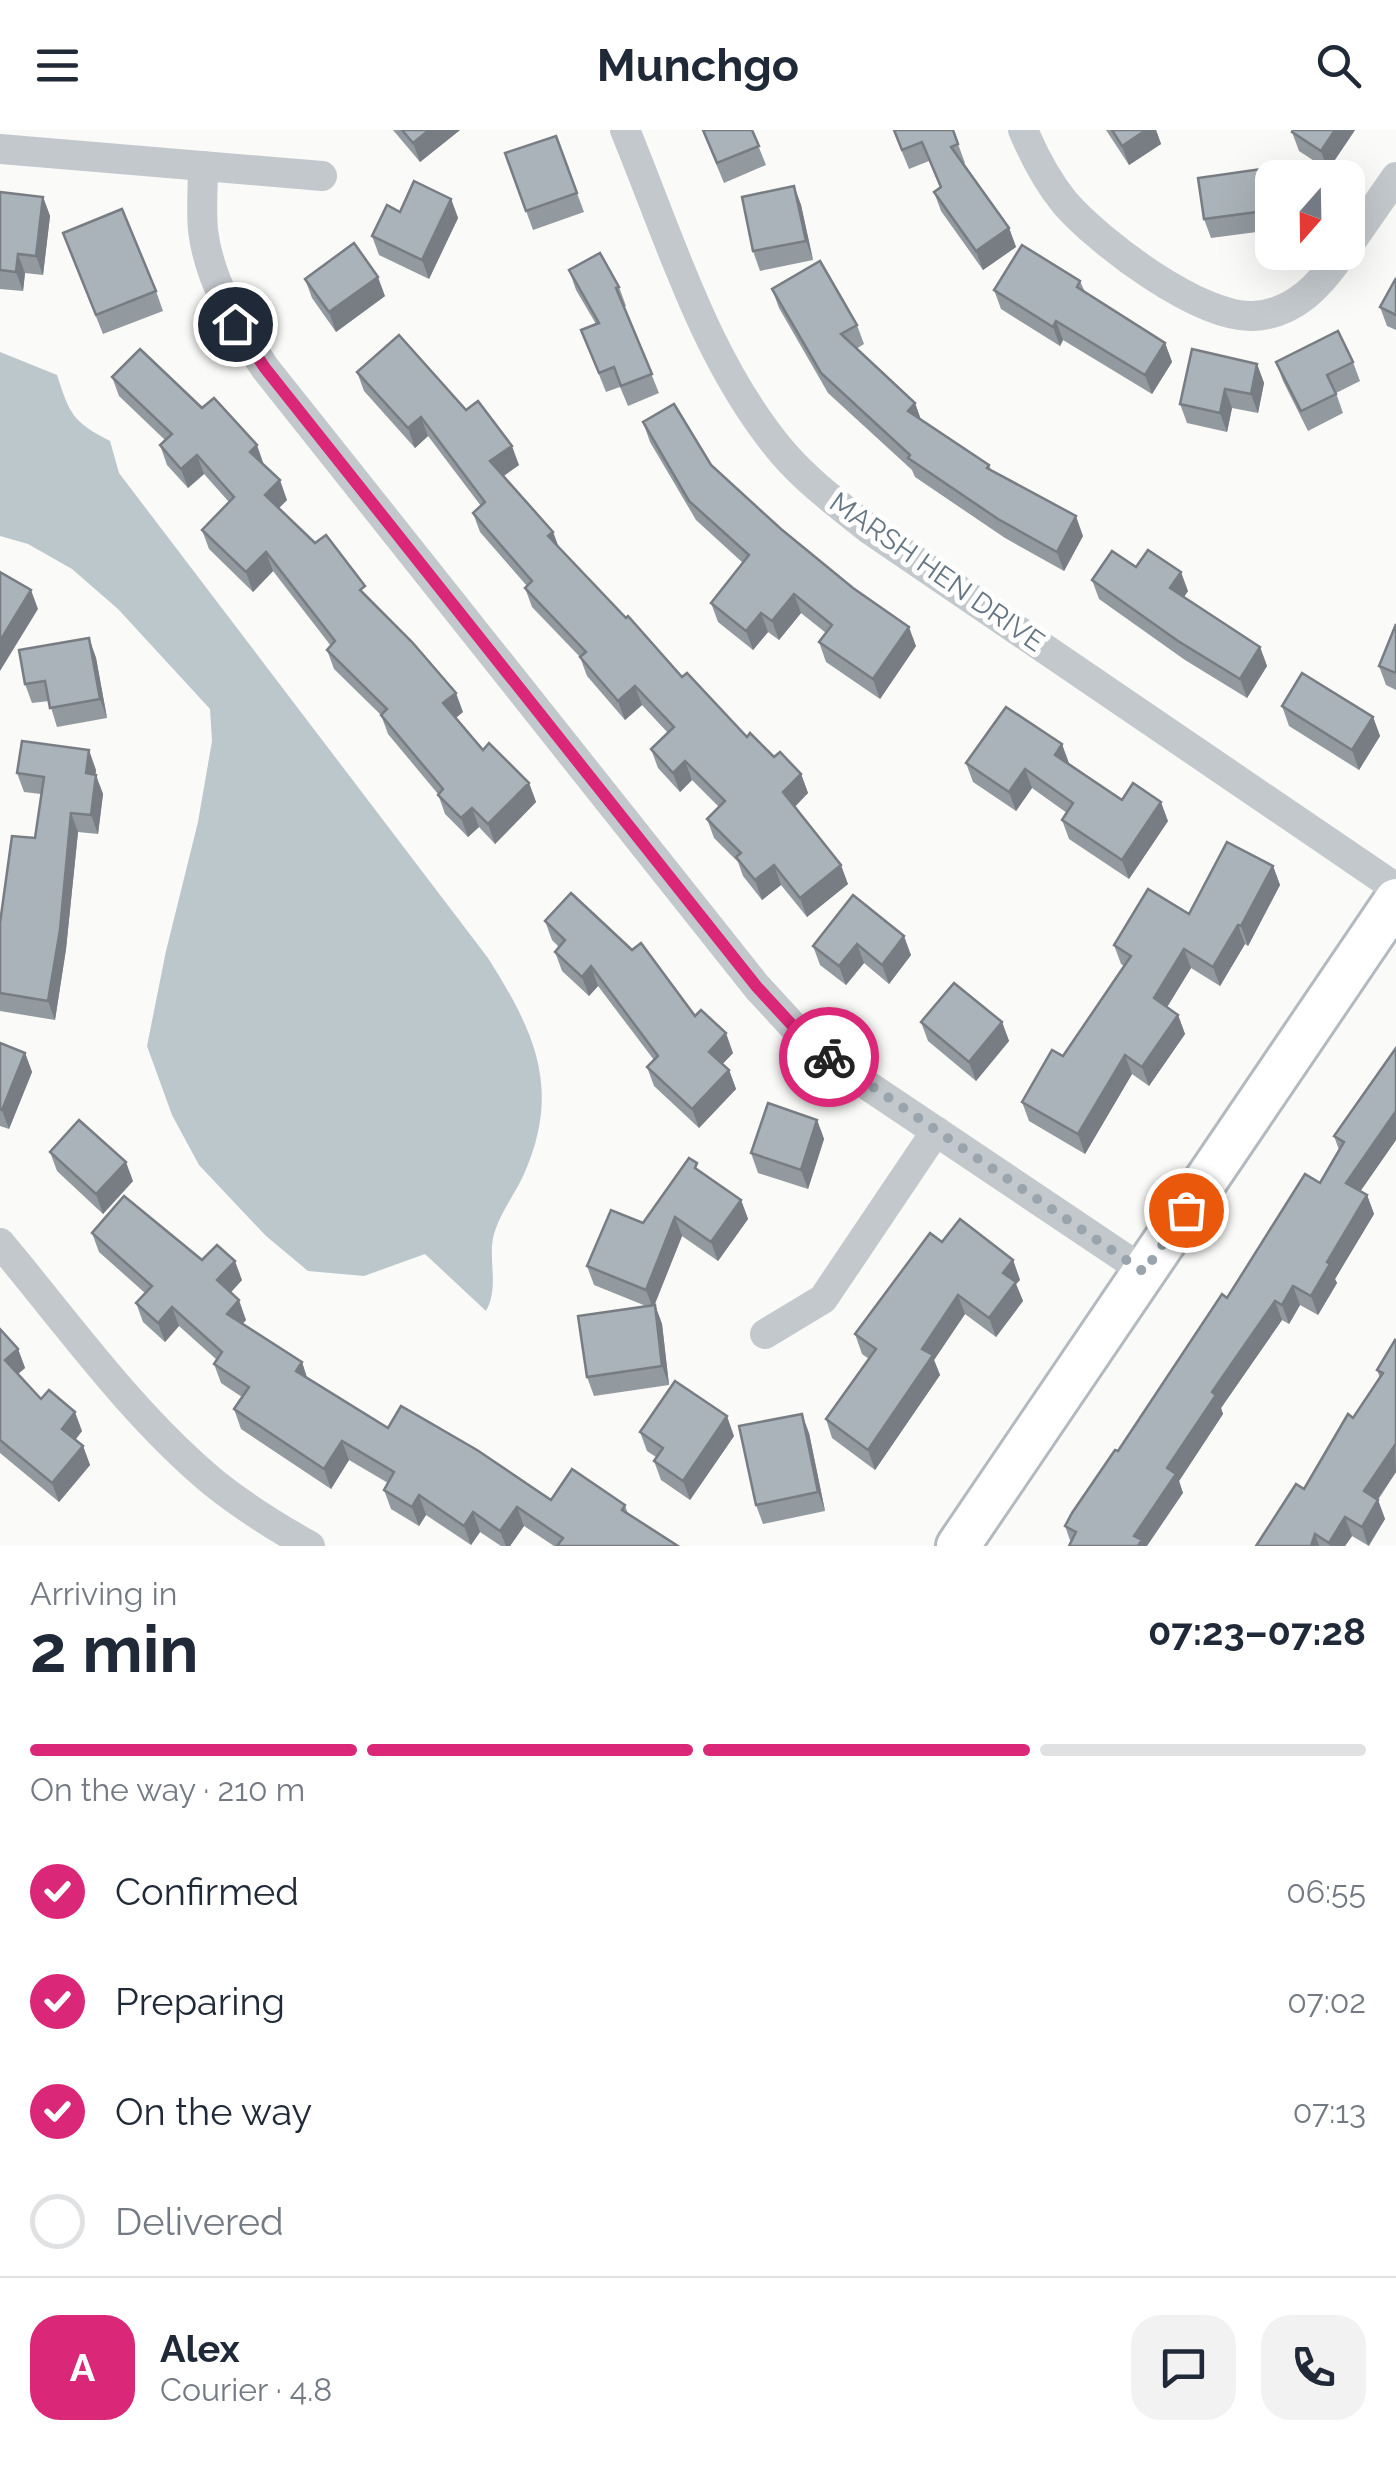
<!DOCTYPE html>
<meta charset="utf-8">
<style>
body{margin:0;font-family:Raleway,sans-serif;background:#f2f2f3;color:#1f2937;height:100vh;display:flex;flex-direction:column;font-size:38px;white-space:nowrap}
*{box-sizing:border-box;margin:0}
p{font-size:32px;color:#747a83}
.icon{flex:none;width:55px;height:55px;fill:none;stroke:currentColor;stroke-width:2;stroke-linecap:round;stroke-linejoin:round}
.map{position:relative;height:1416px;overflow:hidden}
.panel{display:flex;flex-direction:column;background:#fff;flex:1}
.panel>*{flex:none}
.needle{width:65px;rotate:200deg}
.buttons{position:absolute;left:1255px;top:30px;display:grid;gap:20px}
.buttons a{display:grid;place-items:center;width:110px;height:110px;border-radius:20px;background:#fff;box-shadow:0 10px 40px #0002;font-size:50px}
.pin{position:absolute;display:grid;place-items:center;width:85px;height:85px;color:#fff;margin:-42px;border:5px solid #fff;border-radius:50%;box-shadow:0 2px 10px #0007}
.courier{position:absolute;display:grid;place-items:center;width:100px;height:100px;margin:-50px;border:8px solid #db2777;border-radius:50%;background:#fff;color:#222;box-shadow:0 2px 12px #0007}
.overview em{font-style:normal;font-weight:700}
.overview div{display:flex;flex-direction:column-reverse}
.overview{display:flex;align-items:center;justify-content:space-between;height:170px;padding:0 30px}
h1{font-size:65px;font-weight:700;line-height:75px}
.bar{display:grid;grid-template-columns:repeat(4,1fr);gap:15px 10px;align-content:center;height:120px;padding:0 30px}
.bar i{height:12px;border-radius:8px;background:#e0e1e3}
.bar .active{background:#db2777}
.bar p{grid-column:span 4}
.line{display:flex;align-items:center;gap:25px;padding:0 30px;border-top:2px solid #e0e1e3}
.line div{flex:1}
.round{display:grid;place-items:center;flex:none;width:105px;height:105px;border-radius:30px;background:#f2f2f3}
ol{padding:0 30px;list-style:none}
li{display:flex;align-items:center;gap:30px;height:110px}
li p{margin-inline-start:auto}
li .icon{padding:10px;border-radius:50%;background:#db2777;color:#fff;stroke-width:4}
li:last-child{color:#747a83}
li i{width:55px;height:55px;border:5px solid #e0e1e3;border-radius:50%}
header{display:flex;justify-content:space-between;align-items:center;height:130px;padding:0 30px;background:#fff;font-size:45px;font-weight:700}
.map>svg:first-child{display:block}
</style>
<header><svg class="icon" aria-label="menu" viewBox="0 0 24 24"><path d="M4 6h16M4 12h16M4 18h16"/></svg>Munchgo<svg class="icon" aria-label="search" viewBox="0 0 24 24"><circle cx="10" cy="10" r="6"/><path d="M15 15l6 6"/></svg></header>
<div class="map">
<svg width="1396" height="1416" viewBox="0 0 1396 1416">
<rect width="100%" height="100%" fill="#fafaf8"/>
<!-- water -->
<path fill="#bbc7cb" d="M0,222L57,245C70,285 73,292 110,311L119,343L488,828C534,901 562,958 524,1044C516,1062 503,1079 496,1098C485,1124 501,1155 486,1181L425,1124L364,1146L308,1141L266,1106L199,1035L172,985L147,916L166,821L198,692L212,611L210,579L118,479L72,439L28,414L0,406Z"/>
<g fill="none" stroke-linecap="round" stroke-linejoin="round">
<!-- secondary casing -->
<g stroke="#b3babf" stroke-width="48">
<path id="secondary" d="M958,1416L1396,770"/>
</g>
<!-- street -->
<g stroke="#c3c8cc" stroke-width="30">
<path d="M625,0C670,109 706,232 783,323C808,352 839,375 869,399L1396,758"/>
<path d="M1023,0C1034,26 1047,51 1065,73C1100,113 1199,188 1253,186C1295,184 1321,154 1343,122"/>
<path d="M0,19L322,46"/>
<path d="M203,36C203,57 201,79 203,100C209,151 237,196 265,238L757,857L792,895L846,941L1144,1141"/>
<path d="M1348,116L1396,47"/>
<path d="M0,1113C68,1194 132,1285 214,1353C244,1377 276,1397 310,1416"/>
<path d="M765,1204L823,1169L936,1001"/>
</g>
<!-- secondary -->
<use href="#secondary" stroke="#fff" stroke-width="42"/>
</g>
<!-- wall -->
<g fill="#929a9f">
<path d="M393,0H460L420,32Z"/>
<path d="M702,0H752L766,35L724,53Z"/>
<path d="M893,0L958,14L965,33L963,34L1009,98L1016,117L983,140L941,81L934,62L940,57L929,31L909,39Z"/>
<path d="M1106,0H1156L1161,14L1129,35Z"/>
<path d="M1355,0L1328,40L1299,21L1292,2Z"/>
<path d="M556,6L584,82L533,100L505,23Z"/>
<path d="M1272,48V100L1211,108L1204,89Z"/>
<path d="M794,56L801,75L813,130L760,141L753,121Z"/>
<path d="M0,62L43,67L50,86L43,145L25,143L23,161L0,159Z"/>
<path d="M451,69L458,88L429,149L379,125L372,106L400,82Z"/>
<path d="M70,122L156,161L163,181L103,204Z"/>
<path d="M569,140L619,157L626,176L624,177L659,263L628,276L620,257L606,262L581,200L596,194L576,160Z"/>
<path d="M1396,148V200L1387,196L1380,177Z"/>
<path d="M305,149L385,166L336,202L312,168Z"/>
<path d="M1080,151L1085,162L1165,213L1172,232L1152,264L1063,210L1060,216L1001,179L994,160Z"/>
<path d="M772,159L857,195L864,214L856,219L915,273L921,290L989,335L991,340L1083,406L1064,441L1005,408L915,347L912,340L828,263L779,178Z"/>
<path d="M1276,232H1353L1360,251L1336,263L1343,283L1308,301L1283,251Z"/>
<path d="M1257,234L1264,253L1258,283L1232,278L1227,302L1187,293L1180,274Z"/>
<path d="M357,242L466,280L519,335L504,346L553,402L559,418L682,547L747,607L774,627L801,644L808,663L795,677L848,754L807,787L781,755L762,770L743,746L738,732L714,708L707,689L719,677L692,650L680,662L658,638L651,619L668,603L642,575L625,590L587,546L580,527L532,477L525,458L527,456L480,402L473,383L481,376L428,306L415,318L364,261Z"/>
<path d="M112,247L202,278L263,335L287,370L279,378L370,469L463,582L456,588L483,620L529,653L536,672L495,714L479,697L468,707L445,684L438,664L388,604L381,585L334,539L327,520L331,516L273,441L253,462L209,419L202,400L229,372L204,344L188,358L167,335L160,315L165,310L119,266Z"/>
<path d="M643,292L711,335L781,399L916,516L880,569L826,532L819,512L826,503L801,483L779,510L768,502L753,520L718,492L711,473L743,433L696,390L650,312Z"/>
<path d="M1136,437L1188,461L1184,467L1260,517L1267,536L1247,568L1185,530L1099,469L1092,450Z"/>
<path d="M1396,494V560L1386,555L1379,536Z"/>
<path d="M89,508L96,528L107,588L57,597L49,571L32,573L25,554Z"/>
<path d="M1282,576L1373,587L1380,606L1359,640L1289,596Z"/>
<path d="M966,633H1069L1122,670L1168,691L1129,749L1069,709L1062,690L1067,683L1032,658L1016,681L973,652Z"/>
<path d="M96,640L95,645L103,664L98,704L78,702L66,819L55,890L0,881V793L35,708L41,664L24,662L17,643Z"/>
<path d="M1273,736L1280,755L1248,816L1245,814L1220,856L1191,838L1167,877L1178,885L1185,904L1149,956L1132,944L1085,1024L1029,991L1022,972L1063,926L1124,836L1121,834L1114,815L1189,784Z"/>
<path d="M853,765L911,825L889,854L864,833L846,855L820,835L813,816Z"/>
<path d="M545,791L695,886L733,923L722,934L729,940L736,959L699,998L654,956L647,937L654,930L598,856L589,866L562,841L555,822L559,817L552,810Z"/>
<path d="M921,892H1002L1009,911L976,951L928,911Z"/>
<path d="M0,913L25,923L32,942L9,999L0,996Z"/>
<path d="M1396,918V1010L1360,1061L1367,1065L1374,1084L1335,1149L1337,1153L1318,1185L1300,1175L1289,1194L1282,1190L1221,1278L1223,1284L1179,1351L1183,1363L1071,1413L1065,1396L1227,1168L1320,1053L1339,1020L1334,1006Z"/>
<path d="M817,990L824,1009L808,1059L758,1043L751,1023Z"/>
<path d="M50,1022L133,1051L103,1084L57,1041Z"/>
<path d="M700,1041L741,1070L748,1089L718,1131L682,1106L654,1175H655L662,1194L669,1255L594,1266L587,1247L646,1176L594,1155L587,1136L643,1093Z"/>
<path d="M92,1103L202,1130L242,1150L230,1163L246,1190L242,1194L302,1232L307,1248L388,1298L551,1370L625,1375L628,1384L679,1416H554L524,1396L510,1416H501L480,1402L471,1415L426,1385L419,1396L391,1379L384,1360L388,1353L349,1330L331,1359L241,1299L234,1279L242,1267L221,1253L214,1234L217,1230L179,1196L165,1212L143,1192L136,1173L145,1163L99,1122Z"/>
<path d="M942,1112L1013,1130L1020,1150L1016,1154L1023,1171L996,1207L965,1184L934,1230L940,1245L875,1340L832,1308L826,1289L869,1229L862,1224L855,1204Z"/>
<path d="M0,1199L18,1219L25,1238L18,1244L41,1269L82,1301L75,1310L83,1316L90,1335L59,1372L0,1323Z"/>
<path d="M1396,1211V1342L1378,1370L1385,1389L1369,1416L1352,1406L1345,1416H1256L1304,1359L1353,1288L1380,1248L1377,1240Z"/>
<path d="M640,1302L734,1306L690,1370L661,1350L654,1331L656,1327L647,1321Z"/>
<path d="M809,1303L825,1381L763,1394L756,1375Z"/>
</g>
<!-- shaded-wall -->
<g fill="#777d82">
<path d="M429,0H460L420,32L413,13Z"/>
<path d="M1146,0H1156L1161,14L1129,35L1122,16Z"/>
<path d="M1335,0H1355L1328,40L1321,21Z"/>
<path d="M794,56L801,75L813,130L806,111Z"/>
<path d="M43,67L50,86L43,145L36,126Z"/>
<path d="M451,69L458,88L429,149L422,130Z"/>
<path d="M1009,98L1016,117L983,140L976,121Z"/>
<path d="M18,124L25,143L23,161L16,142Z"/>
<path d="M378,147L385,166L336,202L329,182Z"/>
<path d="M1056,191L1063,210L1060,216L1053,197Z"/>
<path d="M1165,213L1172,232L1152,264L1145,245Z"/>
<path d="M1257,234L1264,253L1258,283L1251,264Z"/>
<path d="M1225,259L1232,278L1227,302L1220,283Z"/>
<path d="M915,273L922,293L908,281Z"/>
<path d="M421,287L428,306L415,318L408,298Z"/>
<path d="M257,315L264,335L250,322Z"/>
<path d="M512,316L519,335L497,350L490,331Z"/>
<path d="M197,325L204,344L188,358L181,339Z"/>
<path d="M280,350L287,370L272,385L265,365Z"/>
<path d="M1076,386L1083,406L1064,441L1057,422Z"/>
<path d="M553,402L560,421L548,406Z"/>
<path d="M266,422L273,441L253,462L246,442Z"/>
<path d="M1181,442L1188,461L1177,477L1170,458Z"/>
<path d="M31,460L38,479L0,541V511Z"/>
<path d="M794,464L801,483L779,510L772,491Z"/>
<path d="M761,483L768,502L753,520L746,501Z"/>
<path d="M909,497L916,516L880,569L873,549Z"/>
<path d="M89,508L96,528L107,588L100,569Z"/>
<path d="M1260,517L1267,536L1247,568L1240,549Z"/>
<path d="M635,556L642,575L625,590L618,571Z"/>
<path d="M456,563L463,582L450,592L443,573Z"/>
<path d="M1373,587L1380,606L1359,640L1352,620Z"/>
<path d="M1062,614L1069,633L1062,644L1055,625Z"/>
<path d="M89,620L96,640L93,662L86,643Z"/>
<path d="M685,631L692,650L680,662L673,643Z"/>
<path d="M1025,639L1032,658L1016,681L1009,662Z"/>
<path d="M801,644L808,663L790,681L783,662Z"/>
<path d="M96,645L103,664L98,704L91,685Z"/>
<path d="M529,653L536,672L495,714L488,694Z"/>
<path d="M1161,672L1168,691L1129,749L1122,730Z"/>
<path d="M472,678L479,697L468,707L461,688Z"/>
<path d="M71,683L78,702L66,819L55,890L48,871Z"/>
<path d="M774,735L781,755L762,770L755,750Z"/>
<path d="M841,735L848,754L807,787L800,768Z"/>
<path d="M1273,736L1280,755L1248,816L1241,796Z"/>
<path d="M1238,795L1245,814L1220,856L1213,837Z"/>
<path d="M904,806L911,825L889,854L882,835Z"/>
<path d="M857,814L864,833L846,855L839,836Z"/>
<path d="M1184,819L1191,838L1161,887L1154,868Z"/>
<path d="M591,836L598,856L589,866L582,847Z"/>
<path d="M1178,885L1185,904L1149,956L1142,937Z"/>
<path d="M1002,892L1009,911L976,951L969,932Z"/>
<path d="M726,903L733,923L716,941L709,922Z"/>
<path d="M25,923L32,942L9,999L2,980Z"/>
<path d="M1125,925L1132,944L1085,1024L1078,1004Z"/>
<path d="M729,940L736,959L699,998L692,979Z"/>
<path d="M1396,981V1010L1353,1072L1346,1053Z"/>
<path d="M817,990L824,1009L808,1059L801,1040Z"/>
<path d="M126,1032L133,1051L103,1084L96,1064Z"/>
<path d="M1367,1065L1374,1084L1335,1149L1337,1153L1318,1185L1311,1166L1327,1132Z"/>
<path d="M741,1070L748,1089L718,1131L711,1112Z"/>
<path d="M675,1087L682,1106L653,1179L646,1160Z"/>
<path d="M1013,1130L1020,1150L1016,1154L1023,1171L996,1207L989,1188L1003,1143Z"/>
<path d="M235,1131L242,1150L224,1170L217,1150Z"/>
<path d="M1293,1156L1300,1175L1289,1194L1282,1175Z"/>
<path d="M958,1165L965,1184L934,1230L940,1245L875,1340L868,1320L922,1219Z"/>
<path d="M239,1170L246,1190L234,1203L227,1184Z"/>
<path d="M1275,1171L1282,1190L1221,1278L1223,1284L1179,1351L1183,1363L1147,1416H1138L1134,1406L1167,1338L1212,1262Z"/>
<path d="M655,1175L662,1194L669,1255L662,1236Z"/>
<path d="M172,1177L179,1196L165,1212L158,1193Z"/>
<path d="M18,1219L25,1238L12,1249L5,1230Z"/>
<path d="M302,1232L308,1251L296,1241Z"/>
<path d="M75,1282L82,1301L69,1318L62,1299Z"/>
<path d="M802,1284L809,1303L825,1381L818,1362Z"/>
<path d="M727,1286L734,1306L690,1370L683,1351Z"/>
<path d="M342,1311L349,1330L331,1359L324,1339Z"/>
<path d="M1395,1315L1396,1342L1370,1380L1364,1361Z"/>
<path d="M83,1316L90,1335L59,1372L52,1353Z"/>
<path d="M419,1365L426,1385L419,1396L412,1377Z"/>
<path d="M1378,1370L1385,1389L1368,1416L1362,1397Z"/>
<path d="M517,1377L524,1396L510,1416H506L500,1401Z"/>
<path d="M473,1382L480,1402L471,1415L464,1396Z"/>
<path d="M1345,1387L1352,1406L1345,1416H1330L1329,1413Z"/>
<path d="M1315,1404L1319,1416H1311Z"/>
</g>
<!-- building -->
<g fill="#aab3b9" stroke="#777d82" stroke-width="2.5">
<path d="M402,0H429L413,13Z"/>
<path d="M703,0H752L759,16L717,33Z"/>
<path d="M894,0H953L958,14L951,17L1009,98L976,121L934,62L941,57L922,12L902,20Z"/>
<path d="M1112,0H1146L1122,16Z"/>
<path d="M1293,0H1335L1321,21L1292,2Z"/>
<path d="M556,6L577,63L526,81L505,23Z"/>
<path d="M1275,37L1276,48H1272V80L1204,89L1198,48Z"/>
<path d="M414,51L451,69L422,130L372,106L387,75L400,82Z"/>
<path d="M794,56L806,111L753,121L742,67Z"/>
<path d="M0,62L43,67L36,126L18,124L16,142L0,140Z"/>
<path d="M122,79L156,161L96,185L63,103Z"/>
<path d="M354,113L378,147L329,182L305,149Z"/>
<path d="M1022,115L1080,151L1077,157L1165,213L1145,245L1056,191L1053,197L994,160Z"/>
<path d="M600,123L619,157L616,158L652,244L621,256L614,237L599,243L581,200L599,193L569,140Z"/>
<path d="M820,131L857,195L841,204L915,273L908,281L989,335L987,338L1076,386L1057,422L998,389L908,328L910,325L821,243L772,159Z"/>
<path d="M1396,148V185L1380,177Z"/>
<path d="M1338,201L1353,232L1327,245L1336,264L1301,281L1276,232Z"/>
<path d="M399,205L466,280L478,271L512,316L490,331L553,402L548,406L626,488L628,486L682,547L687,543L747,607L750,603L774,627L780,622L801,644L783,662L841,735L800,768L774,735L755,750L736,727L741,723L707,689L725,671L685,631L673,643L651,619L674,597L635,556L618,571L580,527L586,522L525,458L532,451L473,383L485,372L421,287L408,298L357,242Z"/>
<path d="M140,219L202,278L214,268L257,315L250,322L280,350L265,365L315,413L326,405L365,456L360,460L412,512L456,563L443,573L483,620L489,613L529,653L488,694L472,678L461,688L438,665L443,659L381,585L387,579L327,520L335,511L266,422L246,442L202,400L234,367L197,325L181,339L160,315L172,304L112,247Z"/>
<path d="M1192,219L1257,234L1251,264L1225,259L1220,283L1180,274Z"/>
<path d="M674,274L711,335L781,399L853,458L909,497L873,549L819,512L832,495L794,464L772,491L761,483L746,501L711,473L749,425L689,371L643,292Z"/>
<path d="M1148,420L1181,442L1170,458L1260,517L1240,549L1178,511L1092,450L1112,421L1136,437Z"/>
<path d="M0,442L31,460L0,511Z"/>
<path d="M1396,494V543L1379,536Z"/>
<path d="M89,508L100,569L50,578L45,551L25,554L19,520Z"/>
<path d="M1302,543L1373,587L1352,620L1282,576Z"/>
<path d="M1006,577L1062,614L1055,625L1122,670L1133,653L1161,672L1122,730L1062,690L1073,673L1025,639L1009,662L966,633Z"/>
<path d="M22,611L89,620L86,643L96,645L91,685L71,683L60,800L48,871L0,863V793L12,706L35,708L44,647L17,643Z"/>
<path d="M1227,712L1273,736L1241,796L1238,795L1213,837L1184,819L1154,868L1178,885L1142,937L1125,925L1078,1004L1022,972L1052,920L1063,926L1131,826L1114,815L1148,759L1189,784Z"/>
<path d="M571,763L632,820L641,813L695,886L701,880L726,903L709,922L729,940L692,979L647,937L658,926L591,836L582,847L555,822L565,810L545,791Z"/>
<path d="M853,765L904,806L882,835L857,814L839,836L813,816Z"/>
<path d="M954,853L1002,892L969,932L921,892Z"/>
<path d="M0,913L25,923L2,980L0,979Z"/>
<path d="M1396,918V981L1346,1053L1367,1065L1327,1132L1330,1134L1311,1166L1293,1156L1282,1175L1275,1171L1212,1262L1216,1265L1167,1338L1176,1344L1134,1406L1142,1410L1138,1416H1069L1076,1402L1065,1396L1072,1383L1115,1320L1118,1321L1222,1164L1227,1168L1305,1044L1320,1053L1344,1012L1334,1006Z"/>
<path d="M768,973L817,990L801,1040L751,1023Z"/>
<path d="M79,990L126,1032L96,1064L50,1022Z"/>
<path d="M689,1028L697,1033L695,1038L741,1070L711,1112L675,1087L646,1160L587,1136L611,1080L643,1093Z"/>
<path d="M124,1066L202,1130L217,1115L235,1131L217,1150L239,1170L227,1184L302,1232L296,1241L388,1298L401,1276L477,1320L551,1370L572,1339L625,1375L622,1380L678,1416H557L563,1408L517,1377L500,1401L473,1382L464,1396L419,1365L412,1377L384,1360L394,1342L342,1311L324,1339L234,1279L249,1257L214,1234L222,1222L172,1177L158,1193L136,1173L152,1156L92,1103Z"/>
<path d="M960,1089L1013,1130L1003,1143L1016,1152L989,1188L958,1165L922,1219L933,1225L868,1320L826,1289L876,1219L855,1204L930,1103L942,1112Z"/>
<path d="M655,1175L662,1236L587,1247L578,1186Z"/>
<path d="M0,1199L18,1219L5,1230L41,1269L49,1260L75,1282L62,1299L83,1316L52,1353L0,1310Z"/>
<path d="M1395,1210L1396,1211V1316L1395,1315L1364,1361L1378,1370L1362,1397L1345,1387L1329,1413L1315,1404L1311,1416H1256L1296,1354L1304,1359L1348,1284L1353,1288L1383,1243L1377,1240Z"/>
<path d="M675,1251L727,1286L683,1351L654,1331L663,1318L640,1302Z"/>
<path d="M802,1284L818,1362L756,1375L739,1296Z"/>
</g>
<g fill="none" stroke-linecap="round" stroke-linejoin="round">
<!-- done -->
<path stroke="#99a4ac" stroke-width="10" stroke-dasharray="0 18" d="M829,927L1144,1142L1186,1080"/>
<!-- route -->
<path stroke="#db2777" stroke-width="12" d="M235,194L265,238L757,857L792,895L829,927"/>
</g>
<g text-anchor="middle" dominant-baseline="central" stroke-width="10" stroke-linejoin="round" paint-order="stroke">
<!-- street labels -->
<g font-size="28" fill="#657683" stroke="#fff">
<text transform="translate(937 442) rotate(35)">MARSH HEN DRIVE</text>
</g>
</g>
</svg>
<div class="buttons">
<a><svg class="needle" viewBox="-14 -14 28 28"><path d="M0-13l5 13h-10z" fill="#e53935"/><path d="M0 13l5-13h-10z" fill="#747a83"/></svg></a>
</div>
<div class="pin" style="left:1186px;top:1080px;background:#ea580c"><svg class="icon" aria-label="bag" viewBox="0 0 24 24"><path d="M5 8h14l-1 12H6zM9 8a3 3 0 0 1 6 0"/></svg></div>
<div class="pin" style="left:235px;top:194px;background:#1f2937"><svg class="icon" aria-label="home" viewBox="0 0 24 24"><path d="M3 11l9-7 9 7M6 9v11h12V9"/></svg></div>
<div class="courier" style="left:829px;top:927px"><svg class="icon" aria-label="bike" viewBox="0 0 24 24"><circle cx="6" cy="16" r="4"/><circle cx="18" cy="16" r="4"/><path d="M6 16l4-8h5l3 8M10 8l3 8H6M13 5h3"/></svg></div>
</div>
<section class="panel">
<div class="overview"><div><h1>2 min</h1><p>Arriving in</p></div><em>07:23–07:28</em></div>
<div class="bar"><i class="active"></i><i class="active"></i><i class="active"></i><i></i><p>On the way · 210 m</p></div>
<ol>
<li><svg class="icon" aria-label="check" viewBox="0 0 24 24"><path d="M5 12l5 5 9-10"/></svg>Confirmed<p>06:55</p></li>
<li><svg class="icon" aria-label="check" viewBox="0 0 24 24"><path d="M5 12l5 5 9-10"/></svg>Preparing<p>07:02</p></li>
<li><svg class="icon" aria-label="check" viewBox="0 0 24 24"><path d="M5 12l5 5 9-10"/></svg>On the way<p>07:13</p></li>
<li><i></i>Delivered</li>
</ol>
<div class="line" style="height:180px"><b class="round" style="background:#db2777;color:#fff">A</b><div><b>Alex</b><p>Courier · 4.8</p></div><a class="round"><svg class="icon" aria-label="chat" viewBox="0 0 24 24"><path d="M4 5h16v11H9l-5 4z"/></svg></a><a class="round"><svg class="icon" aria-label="phone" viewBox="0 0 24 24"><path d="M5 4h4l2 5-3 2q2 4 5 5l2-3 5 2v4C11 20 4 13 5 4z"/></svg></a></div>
</section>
